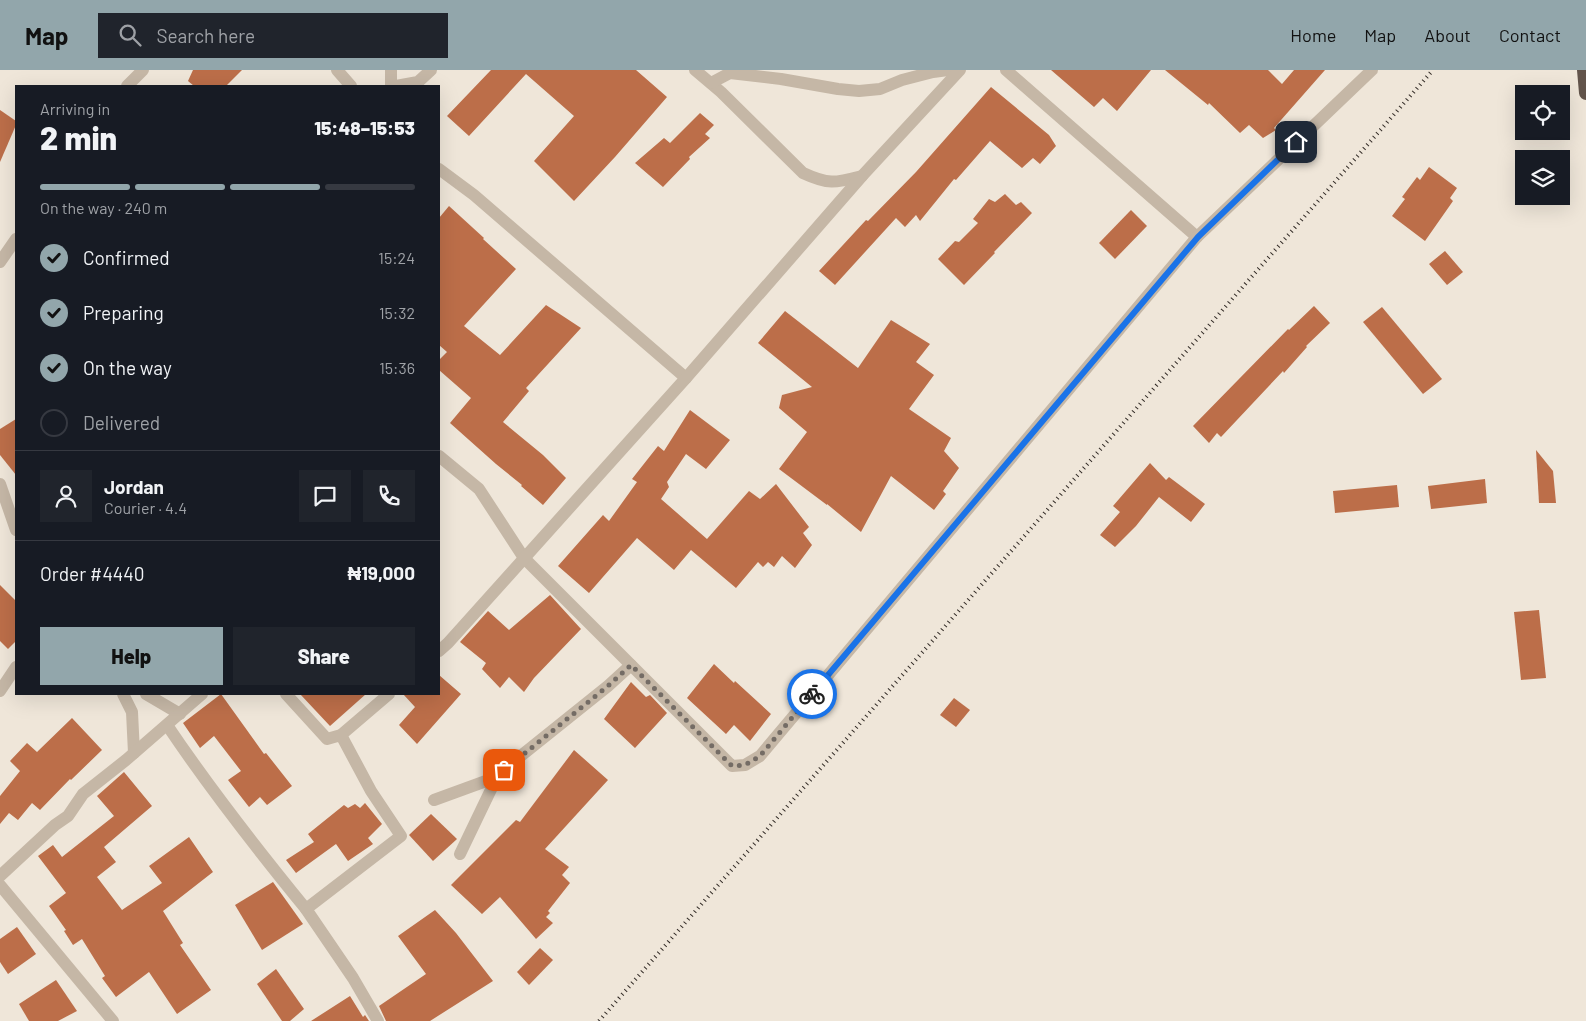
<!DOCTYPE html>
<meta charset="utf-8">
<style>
body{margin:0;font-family:Barlow,sans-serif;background:#20242c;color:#f1f3f6;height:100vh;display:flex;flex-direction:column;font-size:19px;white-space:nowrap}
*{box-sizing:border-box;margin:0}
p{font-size:16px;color:#9ea1a6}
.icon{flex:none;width:28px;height:28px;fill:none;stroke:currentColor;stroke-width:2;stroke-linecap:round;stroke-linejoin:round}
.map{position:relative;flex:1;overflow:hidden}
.sheet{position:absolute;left:15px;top:15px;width:425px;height:610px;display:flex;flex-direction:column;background:#171b24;border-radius:0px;box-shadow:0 5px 20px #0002}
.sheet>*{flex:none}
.controls{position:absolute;left:1515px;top:15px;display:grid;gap:10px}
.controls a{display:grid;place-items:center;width:55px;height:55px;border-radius:0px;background:#171b24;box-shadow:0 5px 20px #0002;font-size:25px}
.pin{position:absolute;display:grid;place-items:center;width:42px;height:42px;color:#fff;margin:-21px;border-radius:10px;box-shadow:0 2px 8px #0006}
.courier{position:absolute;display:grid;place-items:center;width:50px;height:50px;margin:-25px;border:4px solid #1a73e8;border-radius:50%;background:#fff;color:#222;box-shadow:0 1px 6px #0007}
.overview em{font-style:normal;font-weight:800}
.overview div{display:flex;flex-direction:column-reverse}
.overview{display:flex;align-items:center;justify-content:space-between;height:85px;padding:0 25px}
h1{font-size:32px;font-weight:800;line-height:38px}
.bar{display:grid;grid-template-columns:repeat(4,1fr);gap:8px 5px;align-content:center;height:60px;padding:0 25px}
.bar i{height:6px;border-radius:4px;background:#363941}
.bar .on{background:#92a6ab}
.bar p{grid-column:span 4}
.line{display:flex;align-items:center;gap:12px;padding:0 25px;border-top:1px solid #363941}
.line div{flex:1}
.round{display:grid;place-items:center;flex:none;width:52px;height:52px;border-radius:0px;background:#20242c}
ol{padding:0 25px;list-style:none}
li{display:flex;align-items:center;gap:15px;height:55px}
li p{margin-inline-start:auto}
li .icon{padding:5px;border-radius:50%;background:#92a6ab;color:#111;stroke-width:4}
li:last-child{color:#9ea1a6}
li i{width:28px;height:28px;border:2px solid #363941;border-radius:50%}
.cta{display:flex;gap:10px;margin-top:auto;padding:10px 25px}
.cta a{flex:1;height:58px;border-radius:0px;background:#92a6ab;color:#111;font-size:20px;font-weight:800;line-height:58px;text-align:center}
.cta a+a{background:#20242c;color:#f1f3f6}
header{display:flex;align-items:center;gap:30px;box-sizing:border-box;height:70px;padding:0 25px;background:#92a6ab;color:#111}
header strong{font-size:24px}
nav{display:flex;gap:28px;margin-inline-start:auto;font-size:18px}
.search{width:350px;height:45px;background:#20242c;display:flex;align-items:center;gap:12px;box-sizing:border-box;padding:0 18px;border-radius:0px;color:#9ea1a6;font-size:19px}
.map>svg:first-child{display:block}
</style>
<header>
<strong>Map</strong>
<div class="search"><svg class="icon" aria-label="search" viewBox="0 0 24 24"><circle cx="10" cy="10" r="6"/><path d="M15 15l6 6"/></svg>Search here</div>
<nav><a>Home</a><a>Map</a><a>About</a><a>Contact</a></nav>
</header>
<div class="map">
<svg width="1586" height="951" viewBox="0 0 1586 951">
<rect width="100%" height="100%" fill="#efe6d9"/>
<!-- building -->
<g fill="#bc6e49">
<path d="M193,0H242L226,16H194L188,11Z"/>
<path d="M491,0H636L667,27L615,87L574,131L534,91L574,46L526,4L469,66L447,46Z"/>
<path d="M1051,0H1151L1117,41L1103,28L1094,37Z"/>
<path d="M1165,0H1268L1282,14L1294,0H1325L1274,58L1276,60L1263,68L1249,55L1240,63L1209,33L1208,35Z"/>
<path d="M991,17L1049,65L1056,76L1040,94L1033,88L1022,98L990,71L956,110L954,109L920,151L916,145L905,157L896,148L835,215L819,201L866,150L868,151L916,102Z"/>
<path d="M0,40L16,51V55L0,92Z"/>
<path d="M700,43L714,55L705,64L710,68L689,87L690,89L663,117L635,93L664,68L670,73Z"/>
<path d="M1429,97L1457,118L1450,128L1453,131L1425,171L1392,146L1405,129L1402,127L1417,107L1420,110Z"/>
<path d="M1005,124L1016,135L1021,132L1032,143L994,182L995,183L964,215L938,189L955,171L959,172L978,153L973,149L989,129L995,132Z"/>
<path d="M449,136L484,168L483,169L516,199L464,256L500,285L546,235L581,258L526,318L529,321L503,352L543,385L566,408L543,435L521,416L522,415L496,394L450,353L471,328L439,300V290L447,282L439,275V148Z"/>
<path d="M1131,140L1147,156L1115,189L1099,173Z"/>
<path d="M1445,181L1463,202L1447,215L1429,194Z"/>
<path d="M1314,236L1330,253L1306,276L1307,277L1284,303L1283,301L1221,367L1217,363L1209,373L1193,356L1288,259L1289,260Z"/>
<path d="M1382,237L1442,309L1423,324L1363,252Z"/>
<path d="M785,241L858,298L891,250L930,274L916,292L934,305L909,339L951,368L944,381L959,398L943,421L946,424L934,440L891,406L861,462L827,434V435L779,399L807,362L779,338L782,325L812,317L758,273Z"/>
<path d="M690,340L730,370L706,399L686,384L667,412L669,417L661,429L707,469L749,421L760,429L776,414L809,457L803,463L812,475L795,498L782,486L774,497L768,492L763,497L758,492L736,518L691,480L674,500L637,468L589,523L558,496L603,445L609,451L637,412L632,409L658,376L664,381Z"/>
<path d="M16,349V405L0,385V359Z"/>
<path d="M1536,380L1553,401L1556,433H1539Z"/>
<path d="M1150,393L1166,410L1169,407L1205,434L1191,452L1159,427L1136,456L1115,477L1100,465L1120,442L1113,436Z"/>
<path d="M1485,409L1487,433L1431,439L1428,416Z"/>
<path d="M1397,415L1399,437L1335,443L1333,421Z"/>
<path d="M0,515L16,531V571L8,579L0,571Z"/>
<path d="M550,525L581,559L534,608L524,622L509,607L500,618L482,599L486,593L460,572L488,541L509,560Z"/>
<path d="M1539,540L1546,608L1521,610L1514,542Z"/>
<path d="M714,594L734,613L735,611L771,644L750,671L734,655L726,664L687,628Z"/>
<path d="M439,605L461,624L417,674L399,655L415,637L403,624H439Z"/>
<path d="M631,612L646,627L650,625L667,643L635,678L604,649Z"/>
<path d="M221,624L264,684L266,683L292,716L267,735L260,727L249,737L228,710L241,701L214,666L200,678L183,653Z"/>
<path d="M300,624H366L330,656Z"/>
<path d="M954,628L970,640L956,657L940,645Z"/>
<path d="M72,648L102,680L71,710L70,709L40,740L32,733L18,750L9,743L0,754V726L20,701L10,691L27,673L37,682Z"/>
<path d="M574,680L608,710L545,779L569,797L562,805L570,813L548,841L550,843L546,847L553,853L536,869L500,827L482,844L451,815L516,750L520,752Z"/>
<path d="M124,702L152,736L104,777L116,792L97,807L122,840L162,813L149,796L189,767L213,802L163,841L183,873L180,875L211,920L177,944L149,902L116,927L102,908L105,906L82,869L73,875L64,861L66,860L49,836L66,823L38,786L53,775L62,787L114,746L97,726Z"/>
<path d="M365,733L382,754L368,768L373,774L348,791L336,774L296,803L286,790L314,772L308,764L344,735L348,738L355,734L360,738Z"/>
<path d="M431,744L457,769L433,791L409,765Z"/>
<path d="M273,812L303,854L262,880L235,835Z"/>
<path d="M435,840L456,863L493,911L430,951H386L379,936L426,904L398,866Z"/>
<path d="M17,857L36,884L8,904L0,892V869Z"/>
<path d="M540,878L553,890L529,915L517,902Z"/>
<path d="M276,899L304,939L290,951H282L257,914Z"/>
<path d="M56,910L77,941L58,951H29L19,934Z"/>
<path d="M350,926L363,947L365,945L369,951H311Z"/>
</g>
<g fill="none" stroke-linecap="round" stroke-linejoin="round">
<!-- minor -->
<g stroke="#c5b7a6" stroke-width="12">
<path d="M337,0L351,16"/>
<path d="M391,0V16"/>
<path d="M695,0L721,22L803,103C829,115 835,113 862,106"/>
<path d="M1006,0L1197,167"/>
<path d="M711,13L730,3L781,9L838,19L859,21L880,19L902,10L933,2L948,0"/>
<path d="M127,16L143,0"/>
<path d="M396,16L418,12L431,0"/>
<path d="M439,99L474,125L686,308"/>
<path d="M0,192L16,169"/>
<path d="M439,386L479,419L524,488L732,696L745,695L760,686L1197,167L1372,0"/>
<path d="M0,414L16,460"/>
<path d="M439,581L448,573L686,308L862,106L960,0"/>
<path d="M0,621L16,597"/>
<path d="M123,624L132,642L134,683"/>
<path d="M146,624L180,644"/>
<path d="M286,624L327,669L341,665L389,624"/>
<path d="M167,655C210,719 257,779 306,839"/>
<path d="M341,665L371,721L401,766L306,839L353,908L378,951"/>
<path d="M434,730L497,707L512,693L608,616L631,595"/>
<path d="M460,784L497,707"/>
<path d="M0,806L55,755L68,746L83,724L126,690L202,624"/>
<path d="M0,815L113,951"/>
</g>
<!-- trunk -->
<path stroke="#62544b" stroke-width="14" d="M1584,0L1586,23"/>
<!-- rail -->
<path stroke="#322b26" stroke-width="4" stroke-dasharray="1 4" stroke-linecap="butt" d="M599,951L1433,0"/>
</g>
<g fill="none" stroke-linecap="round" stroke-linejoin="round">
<!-- done -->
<path stroke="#746c65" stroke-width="5" stroke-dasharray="0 9" d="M504,700L608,616L631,595L732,696L745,695L760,686L812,624"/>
<!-- route -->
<path stroke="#1a73e8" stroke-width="6" d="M812,624L1198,167L1296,72"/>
</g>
</svg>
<div class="controls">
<a><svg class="icon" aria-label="locate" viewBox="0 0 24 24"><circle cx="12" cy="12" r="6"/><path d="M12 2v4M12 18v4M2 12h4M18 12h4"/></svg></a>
<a><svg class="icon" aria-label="layers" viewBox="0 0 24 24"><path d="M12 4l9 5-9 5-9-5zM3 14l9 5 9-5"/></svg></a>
</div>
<div class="pin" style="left:504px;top:700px;background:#ea580c"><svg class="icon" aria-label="bag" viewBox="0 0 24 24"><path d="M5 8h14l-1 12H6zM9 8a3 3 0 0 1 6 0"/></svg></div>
<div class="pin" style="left:1296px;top:72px;background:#1f2937"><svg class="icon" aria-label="home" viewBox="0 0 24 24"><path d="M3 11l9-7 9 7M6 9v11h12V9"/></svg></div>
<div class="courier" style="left:812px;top:624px"><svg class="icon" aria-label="bike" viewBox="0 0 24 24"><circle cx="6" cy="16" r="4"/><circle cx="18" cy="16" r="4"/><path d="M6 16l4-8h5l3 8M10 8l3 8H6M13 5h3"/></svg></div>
<section class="sheet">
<div class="overview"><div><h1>2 min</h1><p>Arriving in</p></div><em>15:48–15:53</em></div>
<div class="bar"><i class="on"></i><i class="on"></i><i class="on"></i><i></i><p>On the way · 240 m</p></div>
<ol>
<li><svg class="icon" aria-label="check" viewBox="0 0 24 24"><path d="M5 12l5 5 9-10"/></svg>Confirmed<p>15:24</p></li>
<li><svg class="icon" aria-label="check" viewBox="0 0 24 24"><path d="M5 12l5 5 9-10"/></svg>Preparing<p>15:32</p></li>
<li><svg class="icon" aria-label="check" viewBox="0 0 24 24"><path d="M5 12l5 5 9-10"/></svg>On the way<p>15:36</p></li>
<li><i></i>Delivered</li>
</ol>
<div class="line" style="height:90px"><a class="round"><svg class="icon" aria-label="person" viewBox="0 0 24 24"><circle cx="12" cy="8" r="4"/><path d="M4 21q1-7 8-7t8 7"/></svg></a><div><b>Jordan</b><p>Courier · 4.4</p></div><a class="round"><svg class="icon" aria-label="chat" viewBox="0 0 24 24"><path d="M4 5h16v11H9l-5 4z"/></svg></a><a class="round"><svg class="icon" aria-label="phone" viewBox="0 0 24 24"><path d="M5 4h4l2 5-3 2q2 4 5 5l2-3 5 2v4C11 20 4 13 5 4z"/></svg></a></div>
<div class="line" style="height:65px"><div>Order #4440</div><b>₦19,000</b></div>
<div class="cta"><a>Help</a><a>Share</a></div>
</section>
</div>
